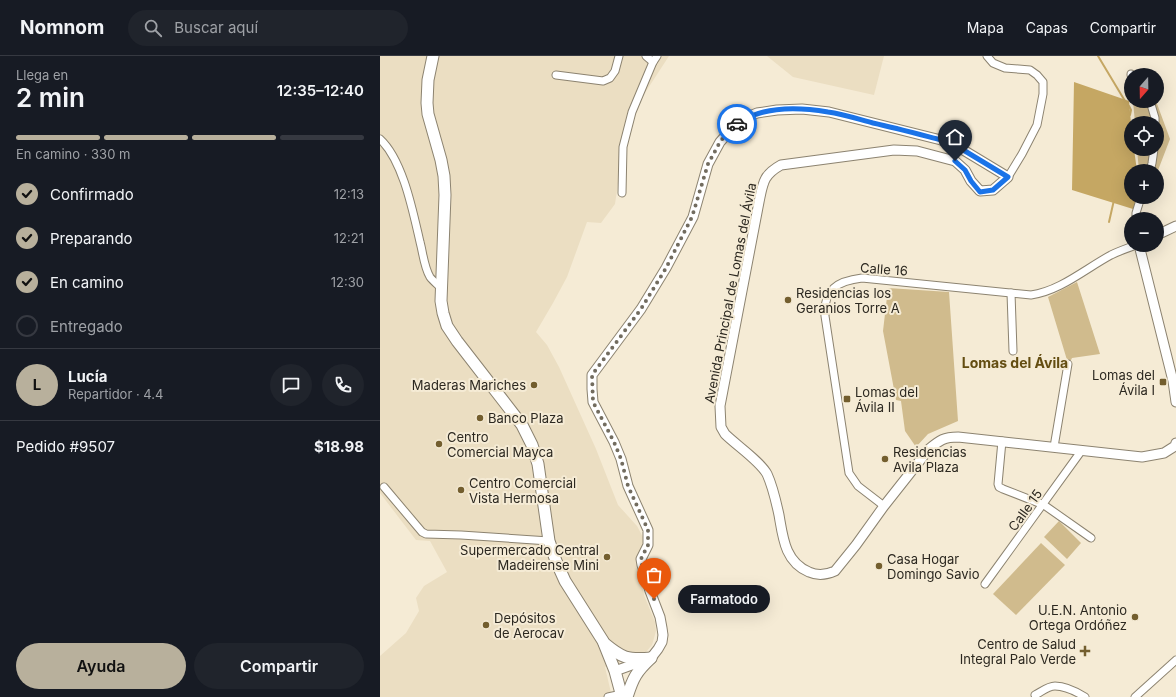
<!DOCTYPE html>
<html lang="es">
<meta charset="utf-8">
<style>
body{margin:0;font-family:Inter,sans-serif;background:#20242c;color:#f1f3f6;height:100vh;display:flex;flex-direction:column;font-size:15px;white-space:nowrap}
*{box-sizing:border-box;margin:0}
p{font-size:13px;color:#9ea1a6}
.icon{flex:none;width:22px;height:22px;fill:none;stroke:currentColor;stroke-width:2;stroke-linecap:round;stroke-linejoin:round}
.map{position:relative;flex:1;overflow:hidden}
.panel{display:flex;flex-direction:column;background:#171b24;width:380px}
.panel>*{flex:none}
.needle{width:26px;rotate:200deg}
.controls{position:absolute;left:744px;top:12px;display:grid;gap:8px}
.controls a{display:grid;place-items:center;width:40px;height:40px;border-radius:50%;background:#171b24;box-shadow:0 4px 16px #0002;font-size:20px}
.pin{position:absolute;display:grid;place-items:center;width:34px;height:34px;color:#fff;margin:-41px -17px;border-radius:50% 50% 50% 0;rotate:-45deg;box-shadow:0 0 4px #0007}
.pin .icon{rotate:45deg}
.courier{position:absolute;display:grid;place-items:center;width:40px;height:40px;margin:-20px;border:3px solid #1a73e8;border-radius:50%;background:#fff;color:#222;box-shadow:0 1px 5px #0007}
.bubble{position:absolute;height:28px;border-radius:14px;background:#171b24;box-shadow:0 4px 16px #0002;font-size:13px;font-weight:600;line-height:28px;text-align:center}
.head em{font-style:normal;font-weight:600}
.head div{display:flex;flex-direction:column-reverse}
.head{display:flex;align-items:center;justify-content:space-between;height:68px;padding:0 16px}
h1{font-size:26px;font-weight:600;line-height:30px}
.bar{display:grid;grid-template-columns:repeat(4,1fr);gap:6px 4px;align-content:center;height:48px;padding:0 16px}
.bar i{height:5px;border-radius:3px;background:#363941}
.bar .selected{background:#b8b09c}
.bar p{grid-column:span 4}
.line{display:flex;align-items:center;gap:10px;padding:0 16px;border-top:1px solid #363941}
.line div{flex:1}
.round{display:grid;place-items:center;flex:none;width:42px;height:42px;border-radius:21px;background:#20242c}
ol{padding:0 16px;list-style:none}
li{display:flex;align-items:center;gap:12px;height:44px}
li p{margin-inline-start:auto}
li .icon{padding:4px;border-radius:50%;background:#b8b09c;color:#111;stroke-width:4}
li:last-child{color:#9ea1a6}
li i{width:22px;height:22px;border:2px solid #363941;border-radius:50%}
.primary-button{display:flex;gap:8px;margin-top:auto;padding:8px 16px}
.primary-button a{flex:1;height:46px;border-radius:24px;background:#b8b09c;color:#111;font-size:16px;font-weight:600;line-height:46px;text-align:center}
.primary-button a+a{background:#20242c;color:#f1f3f6}
header{display:flex;align-items:center;gap:24px;box-sizing:border-box;height:56px;padding:0 20px;background:#171b24;border-bottom:1px solid #363941}
header strong{font-size:19px}
nav{display:flex;gap:22px;margin-inline-start:auto;font-size:14px}
.search{width:280px;height:36px;background:#20242c;display:flex;align-items:center;gap:10px;box-sizing:border-box;padding:0 14px;border-radius:22px;color:#9ea1a6;font-size:15px}
main{display:flex;flex:1;min-height:0}
.map>svg:first-child{display:block}
</style>
<header>
<strong>Nomnom</strong>
<div class="search"><svg class="icon" aria-label="search" viewBox="0 0 24 24"><circle cx="10" cy="10" r="6"/><path d="M15 15l6 6"/></svg>Buscar aquí</div>
<nav><a>Mapa</a><a>Capas</a><a>Compartir</a></nav>
</header>
<main>
<section class="panel">
<div class="head"><div><h1>2 min</h1><p>Llega en</p></div><em>12:35–12:40</em></div>
<div class="bar"><i class="selected"></i><i class="selected"></i><i class="selected"></i><i></i><p>En camino · 330 m</p></div>
<ol>
<li><svg class="icon" aria-label="check" viewBox="0 0 24 24"><path d="M5 12l5 5 9-10"/></svg>Confirmado<p>12:13</p></li>
<li><svg class="icon" aria-label="check" viewBox="0 0 24 24"><path d="M5 12l5 5 9-10"/></svg>Preparando<p>12:21</p></li>
<li><svg class="icon" aria-label="check" viewBox="0 0 24 24"><path d="M5 12l5 5 9-10"/></svg>En camino<p>12:30</p></li>
<li><i></i>Entregado</li>
</ol>
<div class="line" style="height:72px"><b class="round" style="background:#b8b09c;color:#111">L</b><div><b>Lucía</b><p>Repartidor · 4.4</p></div><a class="round"><svg class="icon" aria-label="chat" viewBox="0 0 24 24"><path d="M4 5h16v11H9l-5 4z"/></svg></a><a class="round"><svg class="icon" aria-label="phone" viewBox="0 0 24 24"><path d="M5 4h4l2 5-3 2q2 4 5 5l2-3 5 2v4C11 20 4 13 5 4z"/></svg></a></div>
<div class="line" style="height:52px"><div>Pedido #9507</div><b>$18.98</b></div>
<div class="primary-button"><a>Ayuda</a><a>Compartir</a></div>
</section>
<div class="map">
<svg width="796" height="641" viewBox="0 0 796 641">
<rect width="100%" height="100%" fill="#f5ebd5"/>
<!-- built -->
<g fill="#ebdec2">
<path d="M0,0H289L261,43L243,93L235,148L221,167L207,166L187,221L173,247L156,276L167,289L179,311L216,393L238,449L257,470L264,483L261,507L260,519L264,539L275,566L276,575L272,589L266,596L260,600L225,611L232,641H0V600L26,577L39,555L36,542L44,530L67,516L50,485L36,484L0,437Z"/>
<path d="M387,0H504L494,39L413,21Z"/>
</g>
<!-- green -->
<g fill="#d0bb8d">
<path d="M753,45H776L790,83L777,117V115H759L757,93H777V67H755Z"/>
<path d="M697,226L720,298L692,302L691,304H687L668,241Z"/>
<path d="M508,232L569,236L578,365L548,378L536,391L525,375L521,345L516,344L503,275Z"/>
<path d="M679,465L701,487L687,503L664,481Z"/>
<path d="M661,487L685,509L636,559L613,538Z"/>
</g>
<!-- water -->
<path fill="#c5a763" d="M694,26L749,45L751,67V93H754L757,115H751V141H758L753,153L692,134Z"/>
<g fill="none" stroke-linecap="round" stroke-linejoin="round">
<!-- stream -->
<g stroke="#c5a763" stroke-width="2">
<path d="M718,0L745,45"/>
<path d="M749,50L751,54L750,59"/>
<path d="M729,166L734,144"/>
</g>
<!-- minor casing -->
<g stroke="#8c8370" stroke-width="9">
<g id="minor">
<path d="M266,0L273,6"/>
<path d="M607,0L613,7L625,12L650,14L657,19L663,26V38L657,69L642,98L628,121"/>
<path d="M751,18V19"/>
<path d="M176,19L223,25L230,22L235,15L239,0"/>
<path d="M770,45L775,62V67"/>
<path d="M0,83C23,104 33,156 40,186C43,197 44,211 50,221C53,225 58,229 61,232"/>
<path d="M770,115L772,107L774,93"/>
<path d="M242,137L243,91L252,56L273,6L277,0"/>
<path d="M756,163V157L761,141"/>
<path d="M631,237L633,295"/>
<path d="M622,385L618,428L619,431L623,433L664,449L711,482"/>
<path d="M674,391L688,308"/>
<path d="M4,431L42,476L46,478L81,479L169,485"/>
<path d="M504,450L478,430L469,417L445,260C443,233 458,225 482,222L651,239C680,235 705,213 731,199C739,195 748,192 756,189"/>
<path d="M605,528L702,394"/>
<path d="M655,639C661,636 668,630 675,630C685,630 697,636 705,641"/>
<path d="M228,641L242,638"/>
<path d="M755,641L796,604"/>
</g>
</g>
<!-- tertiary casing -->
<g stroke="#8c8370" stroke-width="11">
<g id="tertiary">
<path d="M777,179L796,170"/>
<path d="M759,189L793,325L796,346"/>
<path d="M235,615L271,602L278,593L282,586L283,579L282,572L280,561L270,535L262,509L261,503L268,489V474L248,430L241,403L234,386L213,346L212,333V319L261,253L286,212L313,161L328,108L340,86L355,69L365,62L377,57L397,54L422,53L449,56L561,84L575,89L628,121L613,134L600,135L591,125L585,114L575,105L537,95L514,94L401,109C383,119 383,127 379,146L340,350L341,371L345,378C356,389 380,405 387,418C393,431 396,445 399,459C403,482 405,506 429,516C438,520 446,519 455,515L476,489L504,450L549,393C560,384 564,381 578,381L762,401L784,397L795,390L796,387"/>
</g>
</g>
<!-- primary casing -->
<g stroke="#8c8370" stroke-width="13">
<g id="primary">
<path d="M53,0L48,24L47,47L48,58L61,104L64,120L65,139L61,245L63,257L67,270L77,285L142,369L152,389L158,408L169,485L176,505L185,525L223,585L235,615L242,641"/>
<path d="M224,587C242,602 247,604 271,602"/>
<path d="M247,641C253,622 256,616 271,602"/>
</g>
</g>
<!-- minor -->
<use href="#minor" stroke="#fff" stroke-width="7"/>
<!-- tertiary -->
<use href="#tertiary" stroke="#fff" stroke-width="9"/>
<!-- primary -->
<use href="#primary" stroke="#fff" stroke-width="11"/>
</g>
<g fill="none" stroke-linecap="round" stroke-linejoin="round">
<!-- done -->
<path stroke="#726c5f" stroke-width="4" stroke-dasharray="0 7.2" d="M274,543L262,509L261,503L268,489V474L248,430L241,403L234,386L213,346L212,319L261,253L286,212L312,161L328,108L340,86L347,77L357,68"/>
<!-- route -->
<path stroke="#1a73e8" stroke-width="5" d="M357,68C382,50 419,51 448,56C463,58 478,63 493,67C516,72 538,78 561,84L575,89L628,121L613,134L600,136L591,125L585,114L575,105"/>
</g>
<!-- markers -->
<g fill="#735e2e" stroke="#f5ebd5" stroke-width="1.5">
<circle cx="408" cy="244" r="4"/>
<rect x="779" y="322" width="8" height="8" rx="2"/>
<circle cx="154" cy="329" r="4"/>
<rect x="463" y="339" width="8" height="8" rx="2"/>
<circle cx="100" cy="362" r="4"/>
<circle cx="59" cy="388" r="4"/>
<circle cx="505" cy="403" r="4"/>
<circle cx="81" cy="434" r="4"/>
<circle cx="227" cy="501" r="4"/>
<circle cx="499" cy="510" r="4"/>
<circle cx="755" cy="561" r="4"/>
<circle cx="106" cy="569" r="4"/>
<path d="M703 589h4v4h4v4h-4v4h-4v-4h-4v-4h4z"/>
</g>
<g text-anchor="middle" dominant-baseline="central" stroke-width="4" stroke-linejoin="round" paint-order="stroke">
<!-- street labels -->
<g font-size="13" fill="#2c2820" stroke="#f5ebd5">
<text transform="translate(504 213) rotate(4)">Calle 16</text>
<text transform="translate(350 237) rotate(-79)">Avenida Principal de Lomas del Ávila</text>
<text transform="translate(645 454) rotate(-54)">Calle 15</text>
</g>
<!-- poi labels -->
<g font-size="13" fill="#2c2820" stroke="#f5ebd5" text-anchor="start">
<text x="416" y="237">Residencias los<tspan x="416" dy="15">Geranios Torre A</tspan></text>
<text x="775" y="319" text-anchor="end">Lomas del<tspan x="775" dy="15">Ávila I</tspan></text>
<text x="146" y="329" text-anchor="end">Maderas Mariches</text>
<text x="475" y="336">Lomas del<tspan x="475" dy="15">Ávila II</tspan></text>
<text x="108" y="362">Banco Plaza</text>
<text x="67" y="381">Centro<tspan x="67" dy="15">Comercial Mayca</tspan></text>
<text x="513" y="396">Residencias<tspan x="513" dy="15">Avila Plaza</tspan></text>
<text x="89" y="427">Centro Comercial<tspan x="89" dy="15">Vista Hermosa</tspan></text>
<text x="219" y="494" text-anchor="end">Supermercado Central<tspan x="219" dy="15">Madeirense Mini</tspan></text>
<text x="507" y="503">Casa Hogar<tspan x="507" dy="15">Domingo Savio</tspan></text>
<text x="747" y="554" text-anchor="end">U.E.N. Antonio<tspan x="747" dy="15">Ortega Ordóñez</tspan></text>
<text x="114" y="562">Depósitos<tspan x="114" dy="15">de Aerocav</tspan></text>
<text x="696" y="588" text-anchor="end">Centro de Salud<tspan x="696" dy="15">Integral Palo Verde</tspan></text>
</g>
<!-- neighbourhood labels -->
<g font-size="14" font-weight="bold" fill="#634d11" stroke="#f5ebd5">
<text x="635" y="306">Lomas del Ávila</text>
</g>
</g>
</svg>
<div class="controls">
<a><svg class="needle" viewBox="-14 -14 28 28"><path d="M0-13l5 13h-10z" fill="#e53935"/><path d="M0 13l5-13h-10z" fill="#9ea1a6"/></svg></a>
<a><svg class="icon" aria-label="locate" viewBox="0 0 24 24"><circle cx="12" cy="12" r="6"/><path d="M12 2v4M12 18v4M2 12h4M18 12h4"/></svg></a>
<a>+</a>
<a>−</a>
</div>
<div class="pin" style="left:274px;top:543px;background:#ea580c"><svg class="icon" aria-label="bag" viewBox="0 0 24 24"><path d="M5 8h14l-1 12H6zM9 8a3 3 0 0 1 6 0"/></svg></div>
<div class="pin" style="left:575px;top:105px;background:#1f2937"><svg class="icon" aria-label="home" viewBox="0 0 24 24"><path d="M3 11l9-7 9 7M6 9v11h12V9"/></svg></div>
<div class="courier" style="left:357px;top:68px"><svg class="icon" aria-label="car" viewBox="0 0 24 24"><path d="M5 17H2v-5l4-1 3-4h7l3 4 3 1v5h-3M9 17h6M6 11h13"/><circle cx="7" cy="17" r="2"/><circle cx="17" cy="17" r="2"/></svg></div>
<div class="bubble" style="left:298px;top:529px;width:92px">Farmatodo</div>
</div>
</main>
